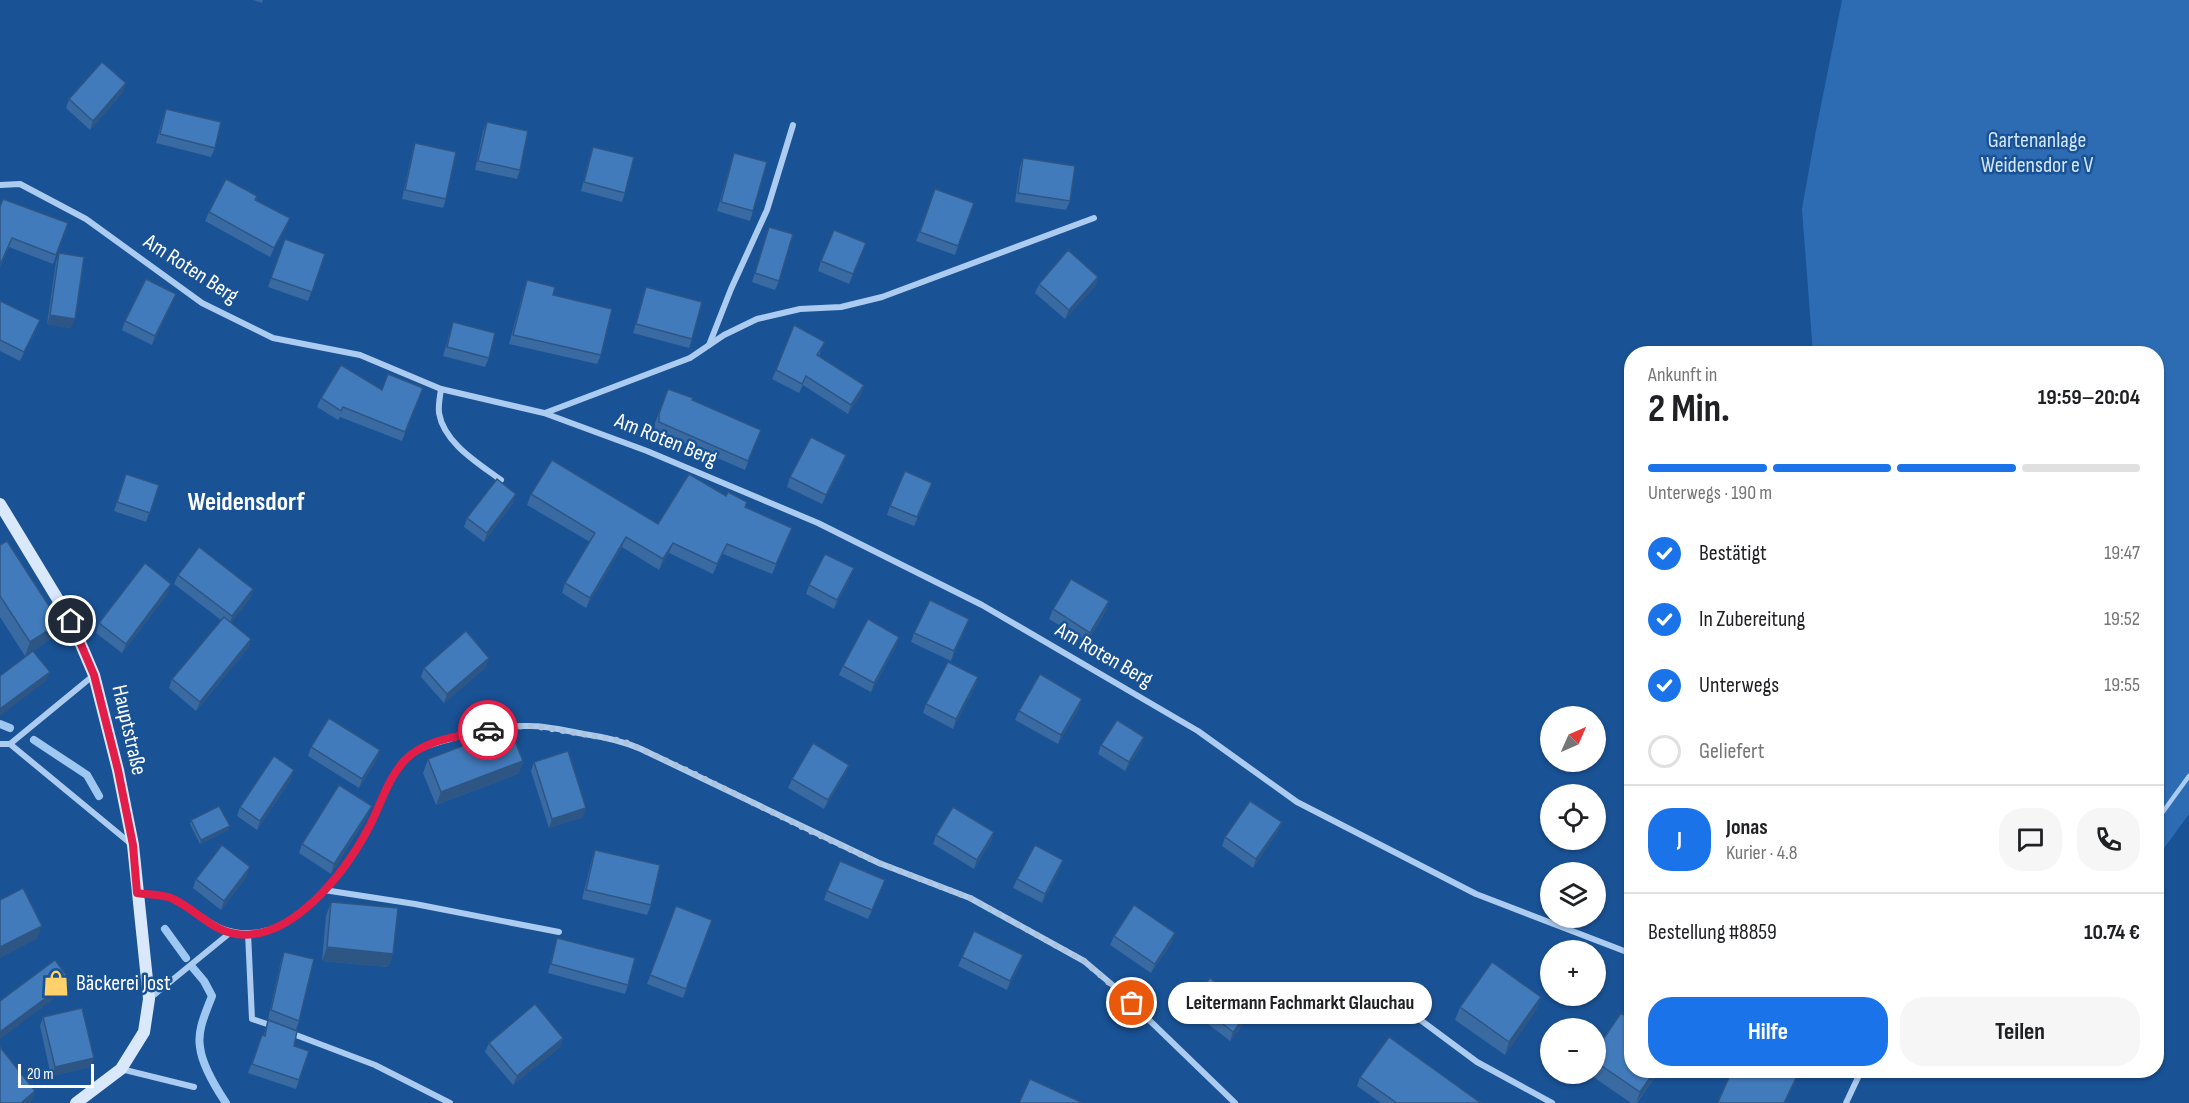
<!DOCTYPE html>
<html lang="de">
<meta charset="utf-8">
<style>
body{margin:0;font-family:"Sofia Sans Condensed",sans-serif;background:#f6f6f6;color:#202124;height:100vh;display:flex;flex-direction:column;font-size:22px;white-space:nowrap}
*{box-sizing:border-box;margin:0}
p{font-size:20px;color:#757577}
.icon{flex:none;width:33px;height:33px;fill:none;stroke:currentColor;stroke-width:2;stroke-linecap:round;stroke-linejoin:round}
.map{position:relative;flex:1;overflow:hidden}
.side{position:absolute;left:1624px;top:346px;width:540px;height:732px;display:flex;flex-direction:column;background:#fff;border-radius:24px;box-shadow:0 2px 4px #0004}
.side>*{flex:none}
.needle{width:39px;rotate:45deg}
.controls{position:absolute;left:1540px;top:706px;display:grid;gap:12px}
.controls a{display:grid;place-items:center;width:66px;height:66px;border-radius:50%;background:#fff;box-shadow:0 2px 4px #0004;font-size:30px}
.scale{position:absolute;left:18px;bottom:15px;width:76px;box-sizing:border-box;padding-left:6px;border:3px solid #fff;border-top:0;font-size:16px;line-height:21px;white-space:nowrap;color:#fff;-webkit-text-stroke:4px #195295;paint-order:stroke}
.pin{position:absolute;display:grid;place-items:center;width:51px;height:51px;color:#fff;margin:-26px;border:3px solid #fff;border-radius:50%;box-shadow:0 2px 6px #0007}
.courier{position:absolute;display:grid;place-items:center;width:60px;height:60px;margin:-30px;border:4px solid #e11d48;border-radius:50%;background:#fff;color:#222;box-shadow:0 2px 8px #0007}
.bubble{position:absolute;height:42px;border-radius:21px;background:#fff;box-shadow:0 2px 4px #0004;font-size:20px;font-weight:700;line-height:42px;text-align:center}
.summary em{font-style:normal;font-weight:700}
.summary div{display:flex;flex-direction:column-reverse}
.summary{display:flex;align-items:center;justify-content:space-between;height:102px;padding:0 24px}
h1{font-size:39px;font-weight:700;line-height:45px}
.bar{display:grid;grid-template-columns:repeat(4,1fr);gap:9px 6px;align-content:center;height:72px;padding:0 24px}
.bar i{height:8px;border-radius:4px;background:#e0e0e0}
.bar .on{background:#1a73e8}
.bar p{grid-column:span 4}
.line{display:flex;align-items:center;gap:15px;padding:0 24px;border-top:2px solid #e0e0e0}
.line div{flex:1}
.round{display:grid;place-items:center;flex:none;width:63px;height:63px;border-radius:24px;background:#f6f6f6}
ol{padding:0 24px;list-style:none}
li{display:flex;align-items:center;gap:18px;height:66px}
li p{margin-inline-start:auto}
li .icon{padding:6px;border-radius:50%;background:#1a73e8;color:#fff;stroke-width:4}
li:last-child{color:#757577}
li i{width:33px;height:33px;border:3px solid #e0e0e0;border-radius:50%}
.action{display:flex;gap:12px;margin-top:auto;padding:12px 24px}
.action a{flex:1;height:69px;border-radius:24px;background:#1a73e8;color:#fff;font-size:24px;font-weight:700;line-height:69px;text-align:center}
.action a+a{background:#f6f6f6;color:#202124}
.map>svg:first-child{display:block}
</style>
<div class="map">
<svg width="2189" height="1103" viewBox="0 0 2189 1103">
<rect width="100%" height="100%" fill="#195295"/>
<!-- green -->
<path fill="#2d6cb3" d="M1842,0H2189V814L2157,858V354H1813L1802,209L1816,130Z"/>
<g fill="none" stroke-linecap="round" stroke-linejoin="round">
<!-- stream -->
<g stroke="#9ec7f2" stroke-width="8">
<path d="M0,724L10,728"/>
<path d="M34,740L87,775L99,796"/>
<path d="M165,929L186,958"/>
<path d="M193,968L204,981L212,996C206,1012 197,1030 200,1047C202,1065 216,1088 226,1103"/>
</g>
<!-- lane -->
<path stroke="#abccf0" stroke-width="4.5" d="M2157,820L2189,776"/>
<!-- street -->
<g stroke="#abccf0" stroke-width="6">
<path d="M0,185L20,184L86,219L202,303L273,338L360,355L441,389L544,413L647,451L818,523L982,605L1198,731L1297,802L1476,894L1632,954"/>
<path d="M709,345L731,289L767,210L793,125"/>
<path d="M441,389C440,397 438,405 439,413C444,443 478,463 501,480"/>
<path d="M545,413L690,358L724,335L757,319L800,309L841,307L882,297L1094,218"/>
<path d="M0,744H10L94,675"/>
<path d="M10,744L130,843"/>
<path d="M324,890L415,904L559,932"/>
<path d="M138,893C149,895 164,894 174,899C205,916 220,939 260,932C305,924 349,867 369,828C380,806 387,778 405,760C418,747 433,744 450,739C475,731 503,725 530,726C548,726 567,731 584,734C604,737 623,741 641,749L879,863L970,898L1084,961L1116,988L1235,1103"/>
<path d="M248,933L252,1019L273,1026"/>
<path d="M149,999L231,932"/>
<path d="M1403,1007L1477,1062L1552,1103"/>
<path d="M288,1032L375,1065L450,1103"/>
<path d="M121,1069L194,1087"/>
<path d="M1846,1103L1861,1071"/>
</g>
<!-- secondary -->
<path stroke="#d9e9fb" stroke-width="12" d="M0,504L71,621L94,675L118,770L133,845L149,999L144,1032L121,1069L76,1103"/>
</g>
<!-- wall -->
<g fill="#396aa2">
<path d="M253,0H263L262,3Z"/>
<path d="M123,92L90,130L66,108L69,99Z"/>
<path d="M166,109L215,148L211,157L156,143L163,118Z"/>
<path d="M487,122L520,170L517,179L475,170L483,131Z"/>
<path d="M415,143L446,199L443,208L402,199L412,153Z"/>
<path d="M593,147L625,193L622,202L581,191L590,156Z"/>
<path d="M734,153L753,211L750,221L717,211Z"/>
<path d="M1023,158L1070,201L1066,210L1015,202L1020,167Z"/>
<path d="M935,189L974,203L955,255L916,241Z"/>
<path d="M257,196L256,201L290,218L286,227L270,257L205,221L209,212Z"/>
<path d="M0,207L68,223L53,264L9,247L0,267Z"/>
<path d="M769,227L779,281L775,290L752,282Z"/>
<path d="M285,239L325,254L308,301L268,287Z"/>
<path d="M866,243L849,284L818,271L821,261Z"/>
<path d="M59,253L71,328L47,324L56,262Z"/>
<path d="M1098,277L1095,286L1065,319L1035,293L1039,284Z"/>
<path d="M527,280L553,295L601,355L597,364L509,344L524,289Z"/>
<path d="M646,287L692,339L689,348L633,333Z"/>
<path d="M0,301L40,320L36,330L20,361L0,351Z"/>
<path d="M172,303L152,345L122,330L125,321Z"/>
<path d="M453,322L489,358L485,367L443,356Z"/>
<path d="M821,351L819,356L864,385L861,394L848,414L803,385L799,393L772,379L776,370Z"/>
<path d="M423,388L402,441L340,417L338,420L317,407L321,398L382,390Z"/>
<path d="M668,389L761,430L745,470L655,431V423Z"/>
<path d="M843,464L822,504L787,487L790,477Z"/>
<path d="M126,474L159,485L146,522L114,511Z"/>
<path d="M929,492L914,526L887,515L890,506Z"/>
<path d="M531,494L658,524L726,496L747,502L745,508L788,538L772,574L723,554L713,574L669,553L659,570L622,547L586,608L562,593L565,583L590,542L527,505Z"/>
<path d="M513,503L484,542L464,527L467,518Z"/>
<path d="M0,545L60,623L55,636L25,656L0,617Z"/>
<path d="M178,575L253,589L250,598L231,623L251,639L248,648L196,711L169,688L172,679L221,620L174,584Z"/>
<path d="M850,578L834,609L806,594L809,585Z"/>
<path d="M168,593L122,653L96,633L99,623Z"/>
<path d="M1109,601L1106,611L1087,642L1049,619L1053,609Z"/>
<path d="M969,619L951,661L911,642L914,633Z"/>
<path d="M899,637L896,646L871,692L839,675L843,666Z"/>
<path d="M486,667L444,703L421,677L424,668Z"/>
<path d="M978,677L975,686L953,729L923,713L926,704Z"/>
<path d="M1079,708L1058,744L1015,720L1019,711Z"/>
<path d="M1144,737L1141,746L1125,771L1098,754L1101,745Z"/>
<path d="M311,747L377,759L359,788L308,756Z"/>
<path d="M428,759L523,761L518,774L436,805L423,773Z"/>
<path d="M534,762L583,817L549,828L531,771Z"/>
<path d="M849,765L845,774L824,809L788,788L792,779Z"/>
<path d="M291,779L257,830L237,816L240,807Z"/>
<path d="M368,815L331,874L299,853L302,844Z"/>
<path d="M191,820L228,830L200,844L190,824Z"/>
<path d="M1282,822L1278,831L1253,868L1222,846L1225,837Z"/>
<path d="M994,832L991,841L974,869L933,844L936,835Z"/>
<path d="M595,850L651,905L647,915L582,899L592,859Z"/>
<path d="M1060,869L1042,903L1013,888L1017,879Z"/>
<path d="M247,876L221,910L193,888L196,879Z"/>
<path d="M881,890L868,919L824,900L827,891Z"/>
<path d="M331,902L393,954L388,967L322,961L326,916Z"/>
<path d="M676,906L712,920L683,998L647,984Z"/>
<path d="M1114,936L1172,942L1151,973L1110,945Z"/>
<path d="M557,938L628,985L625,994L548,973Z"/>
<path d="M284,952L299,1021L296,1030L268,1019L281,961Z"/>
<path d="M962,957L1020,964L1007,990L958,966Z"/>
<path d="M1541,997L1536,1010L1505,1055L1455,1020L1460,1007Z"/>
<path d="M1193,1000L1247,1019L1230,1041L1190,1010Z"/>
<path d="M43,1017L94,1058L90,1067L51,1076L40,1026Z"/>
<path d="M268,1020L294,1046L309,1051L296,1089L248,1073L262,1035H264Z"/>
<path d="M563,1038L560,1047L513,1085L485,1052L489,1043Z"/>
<path d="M1596,1050L1659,1071L1637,1103H1631L1589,1074H1596Z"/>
<path d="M1360,1077L1481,1103H1381L1357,1086Z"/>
</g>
<!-- shaded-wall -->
<g fill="#2e5684">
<path d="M126,83L123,92L90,130L93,121Z"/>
<path d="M290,218L286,227L270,257L274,248Z"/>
<path d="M1098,277L1095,286L1065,319L1069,310Z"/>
<path d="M176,294L172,303L152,345L155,336Z"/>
<path d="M50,315L75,319L71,328L47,324Z"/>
<path d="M40,320L36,330L20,361L24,352Z"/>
<path d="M864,385L861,394L848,414L851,405Z"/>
<path d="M846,455L843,464L822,504L826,495Z"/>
<path d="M516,494L513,503L484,542L487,533Z"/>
<path d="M626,537L622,547L586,608L590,598Z"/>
<path d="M673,543L669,553L659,570L663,559Z"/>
<path d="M727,544L723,554L713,574L717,564Z"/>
<path d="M854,568L850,578L834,609L837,600Z"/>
<path d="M171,584L168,593L122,653L126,644Z"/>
<path d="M253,589L250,598L229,626L232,616Z"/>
<path d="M1109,601L1106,611L1087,642L1090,633Z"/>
<path d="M969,619L966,628L951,661L954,651Z"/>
<path d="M60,623L55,636L25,656L30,642Z"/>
<path d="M899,637L896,646L871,692L874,683Z"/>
<path d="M251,639L248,648L196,711L200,702Z"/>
<path d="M489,658L486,667L444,703L447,694Z"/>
<path d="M50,672L46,681L0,716V709Z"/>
<path d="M978,677L975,686L953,729L956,719Z"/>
<path d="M1082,699L1079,708L1058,744L1061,735Z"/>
<path d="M1144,737L1141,746L1125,771L1129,762Z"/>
<path d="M380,750L377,759L359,788L362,779Z"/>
<path d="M523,761L518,774L436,805L441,792Z"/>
<path d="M849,765L845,774L824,809L828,800Z"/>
<path d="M294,770L291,779L257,830L260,821Z"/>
<path d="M372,806L368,815L331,874L334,864Z"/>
<path d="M586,808L583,817L549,828L552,819Z"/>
<path d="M1282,822L1278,831L1253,868L1256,859Z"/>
<path d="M230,826L228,830L200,844L201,840Z"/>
<path d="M994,832L991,841L974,869L977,860Z"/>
<path d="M1063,860L1060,869L1042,903L1045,894Z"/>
<path d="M250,867L247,876L221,910L224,901Z"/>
<path d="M42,926L37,939L0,958V947Z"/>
<path d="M1175,933L1172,942L1151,973L1155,964Z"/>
<path d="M327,947L393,954L388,967L322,961Z"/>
<path d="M1023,955L1020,964L1007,990L1010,981Z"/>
<path d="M70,980L67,989L0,1039V1032Z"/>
<path d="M1541,997L1536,1010L1505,1055L1509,1042Z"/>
<path d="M1251,1009L1247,1019L1230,1041L1233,1032Z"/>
<path d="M563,1038L560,1047L513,1085L517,1076Z"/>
<path d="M94,1058L90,1067L51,1076L55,1067Z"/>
<path d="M1655,1071H1659L1636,1103L1640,1092Z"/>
<path d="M1796,1078L1791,1091L1785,1103H1784Z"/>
<path d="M35,1091L32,1100L29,1103H21Z"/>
</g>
<!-- building -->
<g fill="#427bbc" stroke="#2e5684" stroke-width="1.5">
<path d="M102,62L126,83L93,121L69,99Z"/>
<path d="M166,109L221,122L215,148L160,134Z"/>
<path d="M487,122L528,131L520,170L478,161Z"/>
<path d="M415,143L456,152L446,199L405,190Z"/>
<path d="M593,147L634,157L625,193L584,182Z"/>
<path d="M734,153L767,162L753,211L721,202Z"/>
<path d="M1023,158L1075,166L1070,201L1018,193Z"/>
<path d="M226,179L257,196L255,200L290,218L274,248L209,212Z"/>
<path d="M935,189L974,203L958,246L920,232Z"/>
<path d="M3,199L68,223L56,255L12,238L0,265V207Z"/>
<path d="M769,227L793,234L779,281L755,273Z"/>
<path d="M834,230L866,243L853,274L821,261Z"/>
<path d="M285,239L325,254L312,292L271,278Z"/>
<path d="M1068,250L1098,277L1069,310L1039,284Z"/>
<path d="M59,253L84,257L75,319L50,315Z"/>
<path d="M146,279L176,294L155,336L125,321Z"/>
<path d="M527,280L555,287L553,295L612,309L601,355L513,335Z"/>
<path d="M646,287L702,302L692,339L636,324Z"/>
<path d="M0,301L40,320L24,352L0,340Z"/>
<path d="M453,322L495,333L489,358L447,347Z"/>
<path d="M794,325L825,342L817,355L864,385L851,405L806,376L802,384L776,370Z"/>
<path d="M341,365L382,390L388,374L423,388L405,432L343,407L341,411L321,398Z"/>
<path d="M668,389L693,398L692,400L761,430L748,461L659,422V414Z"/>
<path d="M811,437L846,455L826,495L790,477Z"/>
<path d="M552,460L658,524L689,474L726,496L728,492L747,502L745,507L792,528L776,564L727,544L717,564L673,543L663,559L626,537L590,598L565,583L595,533L531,494Z"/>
<path d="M905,471L932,483L917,517L890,506Z"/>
<path d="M126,474L159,485L150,513L117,502Z"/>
<path d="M497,479L516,494L487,533L467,518Z"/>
<path d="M7,541L60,623L30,642L0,596V545Z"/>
<path d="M199,547L253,589L232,616L178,575Z"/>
<path d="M825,554L854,568L837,600L809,585Z"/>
<path d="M145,563L171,584L126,644L99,623Z"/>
<path d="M1071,579L1109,601L1090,633L1053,609Z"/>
<path d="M930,600L969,619L954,651L914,633Z"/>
<path d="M224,617L251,639L200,702L172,679Z"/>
<path d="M868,619L899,637L874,683L843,666Z"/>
<path d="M466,631L489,658L447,694L424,668Z"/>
<path d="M33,651L50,672L0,709V676Z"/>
<path d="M948,662L978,677L956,719L926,704Z"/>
<path d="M1040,674L1082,699L1061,735L1019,711Z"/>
<path d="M329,718L380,750L362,779L311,747Z"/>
<path d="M1117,720L1144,737L1129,762L1101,745Z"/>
<path d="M510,728L523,761L441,792L428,759Z"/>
<path d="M813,743L849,765L828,800L792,779Z"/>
<path d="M568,751L586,808L552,819L534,762Z"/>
<path d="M274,756L294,770L260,821L240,807Z"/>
<path d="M339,785L372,806L334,864L302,844Z"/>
<path d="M1250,801L1282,822L1256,859L1225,837Z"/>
<path d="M219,806L230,826L201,840L191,820Z"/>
<path d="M953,807L994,832L977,860L936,835Z"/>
<path d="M222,845L250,867L224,901L196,879Z"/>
<path d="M1035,845L1063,860L1045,894L1017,879Z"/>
<path d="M595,850L660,865L651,905L586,890Z"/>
<path d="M840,861L885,880L872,910L827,891Z"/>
<path d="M23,888L42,926L0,947V900Z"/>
<path d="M331,902L398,908L393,954L327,947Z"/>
<path d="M1134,905L1175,933L1155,964L1114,936Z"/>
<path d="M676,906L712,920L686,989L650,975Z"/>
<path d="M974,931L1023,955L1010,981L962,957Z"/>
<path d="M557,938L635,958L628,985L551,964Z"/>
<path d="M284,952L314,959L299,1021L271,1010Z"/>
<path d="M55,960L70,980L0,1032V1001Z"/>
<path d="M1492,962L1541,997L1509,1042L1460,1007Z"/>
<path d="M1210,978L1251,1009L1233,1032L1193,1000Z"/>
<path d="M535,1004L563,1038L517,1076L489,1043Z"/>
<path d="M82,1008L94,1058L55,1067L43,1017Z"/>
<path d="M1621,1013L1632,1020V1071H1655L1640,1092L1596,1062V1050Z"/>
<path d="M268,1020L297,1031L294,1046L309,1051L299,1080L252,1064L262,1035L265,1036Z"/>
<path d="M1389,1037L1481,1103H1397L1360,1077Z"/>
<path d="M0,1047L35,1091L21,1103H0Z"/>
<path d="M1732,1071H1781L1796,1078L1784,1103H1721L1718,1102Z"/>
<path d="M1030,1079L1083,1103H1019Z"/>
</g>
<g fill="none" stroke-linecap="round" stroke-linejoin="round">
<!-- done -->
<path stroke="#aec2da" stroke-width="6" stroke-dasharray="0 10.8" d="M488,730L504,727L532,726L623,741L695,774L812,832L879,863L970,898L1084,961L1132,1003"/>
<!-- route -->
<path stroke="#e11d48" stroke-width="8" d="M71,621L94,675L118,770L133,845L137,893C148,895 163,894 173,899C195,909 211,930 236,934C292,942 345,872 368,829C380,807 387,780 404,761C424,739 461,736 488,730"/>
</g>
<!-- icons -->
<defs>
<g id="shop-bare" transform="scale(2.07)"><path d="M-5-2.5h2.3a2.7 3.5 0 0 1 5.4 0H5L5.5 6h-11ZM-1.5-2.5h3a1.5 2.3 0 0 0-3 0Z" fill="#ffd16a" stroke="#195295" stroke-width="2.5" paint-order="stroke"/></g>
</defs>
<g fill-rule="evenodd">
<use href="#shop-bare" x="56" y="983"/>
</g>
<g text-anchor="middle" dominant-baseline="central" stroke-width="5" stroke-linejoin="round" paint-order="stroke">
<!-- park labels -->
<g font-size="22" fill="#d2e6fb" stroke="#195295">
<text x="2037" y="140">Gartenanlage<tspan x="2037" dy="25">Weidensdor e V</tspan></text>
</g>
<!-- street labels -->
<g font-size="22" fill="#fff" stroke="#195295">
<text transform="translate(191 269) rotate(33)">Am Roten Berg</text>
<text transform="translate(666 440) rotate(22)">Am Roten Berg</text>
<text transform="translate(1104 655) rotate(30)">Am Roten Berg</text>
<text transform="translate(129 730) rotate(77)">Hauptstraße</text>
</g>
<!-- poi labels -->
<g font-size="22" fill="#fff" stroke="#195295" text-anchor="start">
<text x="76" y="983">Bäckerei Jost</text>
</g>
<!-- quarter labels -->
<g font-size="26" font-weight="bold" fill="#fff" stroke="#195295">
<text x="246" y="502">Weidensdorf</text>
</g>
</g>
</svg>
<div class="controls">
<a><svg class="needle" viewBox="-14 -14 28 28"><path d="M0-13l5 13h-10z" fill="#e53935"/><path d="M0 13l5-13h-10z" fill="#757577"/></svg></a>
<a><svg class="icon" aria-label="locate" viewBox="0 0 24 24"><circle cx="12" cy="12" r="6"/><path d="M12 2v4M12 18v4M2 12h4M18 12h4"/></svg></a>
<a><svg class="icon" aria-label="layers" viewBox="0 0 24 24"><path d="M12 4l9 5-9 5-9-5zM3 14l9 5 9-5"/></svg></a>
<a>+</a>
<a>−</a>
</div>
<div class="scale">20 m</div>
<div class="pin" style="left:1132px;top:1003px;background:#ea580c"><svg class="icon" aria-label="bag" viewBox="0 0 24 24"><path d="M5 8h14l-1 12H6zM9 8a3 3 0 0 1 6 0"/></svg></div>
<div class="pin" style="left:71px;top:621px;background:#1f2937"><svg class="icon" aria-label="home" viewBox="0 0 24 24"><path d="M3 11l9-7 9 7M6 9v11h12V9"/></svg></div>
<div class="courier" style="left:488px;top:730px"><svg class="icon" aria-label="car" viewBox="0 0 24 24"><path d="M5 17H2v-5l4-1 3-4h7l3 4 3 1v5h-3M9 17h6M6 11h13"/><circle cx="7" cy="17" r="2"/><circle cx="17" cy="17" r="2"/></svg></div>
<div class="bubble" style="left:1168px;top:982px;width:264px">Leitermann Fachmarkt Glauchau</div>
<section class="side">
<div class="summary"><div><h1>2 Min.</h1><p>Ankunft in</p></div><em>19:59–20:04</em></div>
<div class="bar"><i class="on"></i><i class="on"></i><i class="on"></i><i></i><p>Unterwegs · 190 m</p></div>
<ol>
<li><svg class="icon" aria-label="check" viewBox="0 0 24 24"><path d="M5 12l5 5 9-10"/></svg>Bestätigt<p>19:47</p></li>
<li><svg class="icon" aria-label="check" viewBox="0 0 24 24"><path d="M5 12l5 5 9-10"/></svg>In Zubereitung<p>19:52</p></li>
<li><svg class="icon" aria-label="check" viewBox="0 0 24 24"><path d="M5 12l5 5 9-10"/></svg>Unterwegs<p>19:55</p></li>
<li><i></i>Geliefert</li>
</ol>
<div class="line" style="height:108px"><b class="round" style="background:#1a73e8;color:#fff">J</b><div><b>Jonas</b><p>Kurier · 4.8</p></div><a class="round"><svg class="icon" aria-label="chat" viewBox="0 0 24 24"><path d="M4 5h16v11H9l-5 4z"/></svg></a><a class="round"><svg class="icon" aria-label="phone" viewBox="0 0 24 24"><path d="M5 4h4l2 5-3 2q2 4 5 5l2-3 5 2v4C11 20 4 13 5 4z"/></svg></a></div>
<div class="line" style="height:78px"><div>Bestellung #8859</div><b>10.74 €</b></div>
<div class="action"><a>Hilfe</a><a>Teilen</a></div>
</section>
</div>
